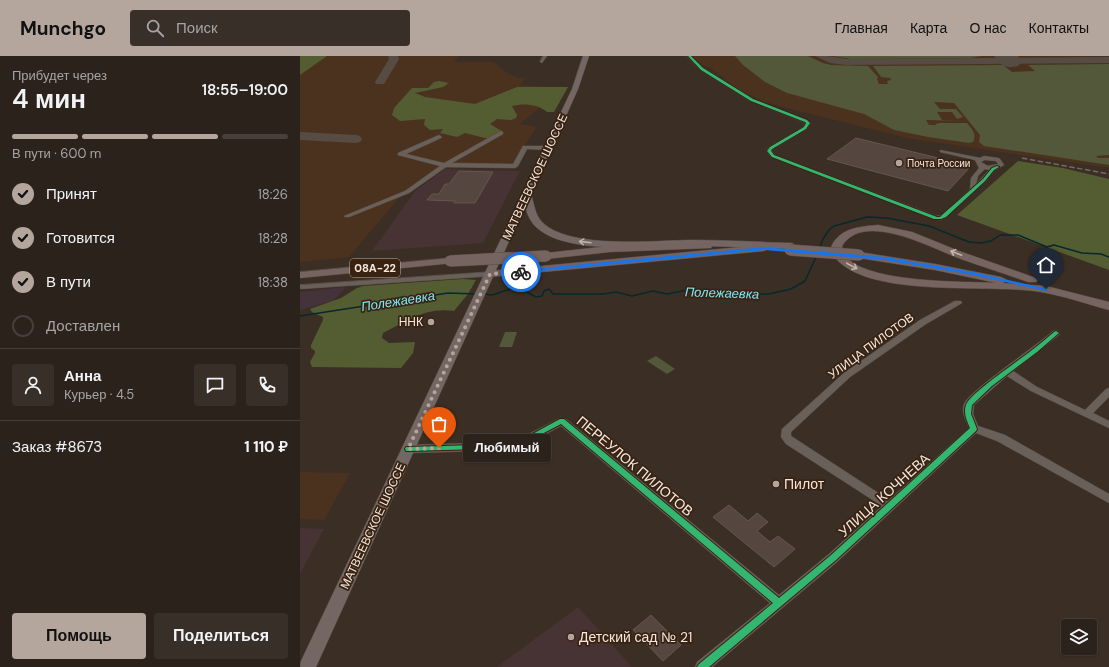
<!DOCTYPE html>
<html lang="ru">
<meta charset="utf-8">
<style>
body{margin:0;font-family:"DM Sans",sans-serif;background:#382f29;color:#f1f3f6;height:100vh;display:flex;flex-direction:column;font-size:15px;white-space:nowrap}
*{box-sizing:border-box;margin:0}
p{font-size:13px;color:#a6a4a3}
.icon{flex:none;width:22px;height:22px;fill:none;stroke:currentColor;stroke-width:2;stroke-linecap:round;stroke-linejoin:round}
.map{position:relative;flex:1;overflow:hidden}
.side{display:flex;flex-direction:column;background:#2c221c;width:300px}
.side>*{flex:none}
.controls{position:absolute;left:761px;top:563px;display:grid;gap:8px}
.controls a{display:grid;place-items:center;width:36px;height:36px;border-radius:4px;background:#2c221c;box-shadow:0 1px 3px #0004,0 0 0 1px #483f3b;font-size:20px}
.pin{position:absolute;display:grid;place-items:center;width:34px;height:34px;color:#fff;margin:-41px -17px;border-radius:50% 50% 50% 0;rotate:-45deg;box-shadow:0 0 4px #0007}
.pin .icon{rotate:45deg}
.courier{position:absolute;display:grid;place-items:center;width:40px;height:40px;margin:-20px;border:3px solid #1a73e8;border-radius:50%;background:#fff;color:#222;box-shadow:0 1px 5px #0007}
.bubble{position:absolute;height:28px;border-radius:4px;background:#2c221c;box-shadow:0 1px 3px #0004,0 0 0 1px #483f3b;font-size:13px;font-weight:600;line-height:28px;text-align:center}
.overview em{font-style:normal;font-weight:600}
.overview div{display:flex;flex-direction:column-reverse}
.overview{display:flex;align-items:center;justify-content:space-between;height:68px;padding:0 12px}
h1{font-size:26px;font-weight:600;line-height:30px}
.bar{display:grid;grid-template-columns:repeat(4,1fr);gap:6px 4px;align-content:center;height:48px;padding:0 12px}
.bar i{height:5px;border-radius:3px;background:#483f3b}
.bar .current{background:#b4a69c}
.bar p{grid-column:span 4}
.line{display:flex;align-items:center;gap:10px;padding:0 12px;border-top:1px solid #483f3b}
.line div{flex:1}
.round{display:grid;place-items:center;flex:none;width:42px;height:42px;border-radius:4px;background:#382f29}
ol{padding:0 12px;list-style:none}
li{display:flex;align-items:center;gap:12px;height:44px}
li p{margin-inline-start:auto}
li .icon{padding:4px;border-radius:50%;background:#b4a69c;color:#111;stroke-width:4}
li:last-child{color:#a6a4a3}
li i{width:22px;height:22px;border:2px solid #483f3b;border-radius:50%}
.action{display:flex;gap:8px;margin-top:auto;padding:8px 12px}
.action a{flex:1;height:46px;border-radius:4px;background:#b4a69c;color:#111;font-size:16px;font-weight:600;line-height:46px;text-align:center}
.action a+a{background:#382f29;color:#f1f3f6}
header{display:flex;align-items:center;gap:24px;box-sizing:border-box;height:56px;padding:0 20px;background:#b4a69c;color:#111}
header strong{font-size:19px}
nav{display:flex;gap:22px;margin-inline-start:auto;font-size:14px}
.search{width:280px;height:36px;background:#382f29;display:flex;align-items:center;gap:10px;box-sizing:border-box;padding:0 14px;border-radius:4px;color:#a6a4a3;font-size:15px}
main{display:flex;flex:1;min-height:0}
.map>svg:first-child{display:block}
</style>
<header>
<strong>Munchgo</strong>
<div class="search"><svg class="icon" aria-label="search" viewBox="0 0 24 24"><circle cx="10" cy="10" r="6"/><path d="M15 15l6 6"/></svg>Поиск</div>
<nav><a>Главная</a><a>Карта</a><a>О нас</a><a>Контакты</a></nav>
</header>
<main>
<section class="side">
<div class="overview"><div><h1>4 мин</h1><p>Прибудет через</p></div><em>18:55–19:00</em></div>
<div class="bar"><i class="current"></i><i class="current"></i><i class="current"></i><i></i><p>В пути · 600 m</p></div>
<ol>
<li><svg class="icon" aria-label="check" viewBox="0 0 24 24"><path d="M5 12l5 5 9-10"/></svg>Принят<p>18:26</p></li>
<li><svg class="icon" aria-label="check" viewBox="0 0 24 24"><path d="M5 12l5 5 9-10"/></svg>Готовится<p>18:28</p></li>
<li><svg class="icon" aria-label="check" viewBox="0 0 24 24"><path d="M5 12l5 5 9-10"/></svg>В пути<p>18:38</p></li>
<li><i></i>Доставлен</li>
</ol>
<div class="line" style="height:72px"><a class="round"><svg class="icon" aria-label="person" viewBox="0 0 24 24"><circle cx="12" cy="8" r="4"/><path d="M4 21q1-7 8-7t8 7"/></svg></a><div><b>Анна</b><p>Курьер · 4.5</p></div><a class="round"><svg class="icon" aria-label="chat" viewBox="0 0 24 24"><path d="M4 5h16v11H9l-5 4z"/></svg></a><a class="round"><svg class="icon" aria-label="phone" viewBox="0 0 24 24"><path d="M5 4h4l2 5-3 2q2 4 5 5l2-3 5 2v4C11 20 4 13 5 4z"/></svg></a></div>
<div class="line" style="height:52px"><div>Заказ #8673</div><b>1 110 ₽</b></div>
<div class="action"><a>Помощь</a><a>Поделиться</a></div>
</section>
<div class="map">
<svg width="809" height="611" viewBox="0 0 809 611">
<rect width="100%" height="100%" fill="#3b2e25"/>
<!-- built -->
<g fill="#4b321e">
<path d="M0,0H159L154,6H194L204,15L218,22H226L220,29L255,31L248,45L220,68L237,71L209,112H145L98,143L49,201L0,206Z"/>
<path d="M393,0H809V112L607,82L479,50L465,46L438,33L411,12L398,8Z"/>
<path d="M0,416L50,417L24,464L0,463Z"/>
</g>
<!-- industrial -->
<path fill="#44333b" d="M46,231L33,245L0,254V236Z"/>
<!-- education -->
<g fill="#473333">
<path d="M145,113L220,115L183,187L72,195L115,135Z"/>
<path d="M0,472L24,473L0,518Z"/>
<path d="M278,551L332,611H197Z"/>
</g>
<!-- green -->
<g fill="#525839">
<path d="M435,0H508L523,7L531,9L568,10L578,21L577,23L579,28H588L587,25L591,24L590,22L581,21L573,10L703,9L712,16L735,15L728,9L809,8V99L796,100L798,102H809V109L684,90L679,86L680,79L654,47L634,46L640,53H656L663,61L657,63L652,56H637L642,64L661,65L626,64L629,69H636V68L639,67H667C672,73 677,78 673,86L669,87L628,81L594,74L564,58L487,37L465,26L443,9Z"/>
<path d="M532,0H682L670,2L551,3Z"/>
<path d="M205,276H217L212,291H199Z"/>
<path d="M356,300L375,313L367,318L347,305Z"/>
</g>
<!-- forest -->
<g fill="#545d32">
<path d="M0,0H27L0,19Z"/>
<path d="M139,25L149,27L143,31L115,37L125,41L175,48L217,31H268L254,56H247C239,48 222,47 212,50L217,59L216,62L211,64L197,63L190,68L203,76L189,83L165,77L157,81L140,77L143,73L130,74L124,69L125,63L100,65L92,59L94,52L112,32H128L134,26Z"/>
<path d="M718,105L763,112L809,123V214L657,159Z"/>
<path d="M163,223L176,224L168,238L154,255C125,251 107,265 83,277L82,282L89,287L115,286L113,297L101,312L12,311L10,306L15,297V295L11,292V289L23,264V261L12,256L10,253L41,242L57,232L63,230Z"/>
</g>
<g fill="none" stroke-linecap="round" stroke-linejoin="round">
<!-- stream -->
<g stroke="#06292c" stroke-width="1.5">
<path d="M519,193L523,183L529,174L534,170L567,161L587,162L629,170L669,186L681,187L691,185L700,179H718L747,191L754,189L782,197L801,198L809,201"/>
<path d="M183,238L192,239L217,231L236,241L242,240L244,235L249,233L253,238H303L316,236L332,240L353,235L367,238L387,234L398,237L433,235L445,238H469L491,233L505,225L516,201"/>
<path d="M0,260L148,237L177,238"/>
</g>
<!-- taxiway -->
<g fill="#564c44" fill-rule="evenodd">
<path d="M88,0H98L99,3L84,28H76L75,26L89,3Z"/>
<path d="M515,0H528L546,3L809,1V7L546,9L530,7Z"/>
<path d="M0,76L56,79L60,80L62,83L60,86L56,87L0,84Z"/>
</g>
<!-- runway -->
<path fill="#564c44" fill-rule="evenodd" d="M694,0H718L722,5L718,10C706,13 701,10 694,0Z"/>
</g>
<!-- building -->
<g fill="#55463f" stroke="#635750">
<path d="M556,82L671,110L648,135L527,103Z"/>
<path d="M159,115L193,116L175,147H154L155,145L127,144L132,138H139L145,128H149Z"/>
<path d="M429,449L448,465L457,457L468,466L457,475L470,486L478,480L495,493L474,511L413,461Z"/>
<path d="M351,559L381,589L363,605L333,574Z"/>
</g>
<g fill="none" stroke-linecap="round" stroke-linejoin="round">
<!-- minor casing -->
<g stroke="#574d44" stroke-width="1">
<g id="minor">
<path d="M243,0H247L242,7L240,6Z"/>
<path d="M387,0H391L404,12L454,43L510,66L511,67L507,73L473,93L472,95L475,99L637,160L642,159L670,133L671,122L679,112L675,104L640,96V94L680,102L684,100L698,102L700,103L704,109L695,114L686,125L646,161L641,164L634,163L471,101L466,95L469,91L503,71L505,67L450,45L400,14ZM685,104L696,105L698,108L688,110L681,106ZM685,113L689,114L676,128L678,120Z"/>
<path d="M201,75L203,76V78L152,107L213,108L223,90H249L252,92L249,94L227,93L218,110L215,112L146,111L109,137L49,161H45L44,160L105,135L140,110L98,99V97L139,79L142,81L141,82L106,98L144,107Z"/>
<path d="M189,216L193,218L192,220L0,233V229Z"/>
<path d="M655,245H661L662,247L626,268L550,321L491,376V380L589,444L669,372C666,364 661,357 664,348C668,336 739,288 753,275L756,274L760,277L759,279L713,315L737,331L785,354L806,333L809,332V341L793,357L809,365V372L731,335L707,320L674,349L673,358L678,370L705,379L809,438V447L697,385L676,377L537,506L412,611H395L397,606L470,547L261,370L215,394L108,397L104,396L103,393L104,390L108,389L213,386L258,363H266L479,539L529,498L582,450L486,388L481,381L482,373L544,317L620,264Z"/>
</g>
</g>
<!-- major casing -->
<g stroke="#574d44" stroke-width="1">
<path id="major" d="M283,0H289L278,33L231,138C234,147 235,159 242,166C269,194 357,184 394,184C417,184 441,185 464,186L469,189L464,192C441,191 417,190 394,190C354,190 266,200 236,171C230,165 227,158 225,150L16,611H0L1,605L272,33Z"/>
</g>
<!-- highway casing -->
<g stroke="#574d44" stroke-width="1">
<g id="highway">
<path d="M578,169L612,176L659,195L736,222L738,224L736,226H728C706,218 683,211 661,203C633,193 564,154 542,190C544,229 668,225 697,227L635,214L559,202L554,199L559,196L635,208L701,221L707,224L703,227L746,230L809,246V254C787,248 764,240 741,236C690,227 565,244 533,199C527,191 536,182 543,177C553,171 566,170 578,169Z"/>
<path d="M456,186L492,187L497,190L492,193L469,192L464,195L189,221L183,218L189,215L451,190L452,187Z"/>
<path d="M407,187L411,188L412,190L411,192L310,196L246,203L241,200L246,197L310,190Z"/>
<path d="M150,202L155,205L154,207L0,222V216Z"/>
</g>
</g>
<!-- minor -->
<use href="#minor" fill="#69605a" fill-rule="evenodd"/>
<!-- major -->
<use href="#major" fill="#746662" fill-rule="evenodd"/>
<!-- highway -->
<use href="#highway" fill="#766461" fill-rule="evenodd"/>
<!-- rail -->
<path stroke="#726a62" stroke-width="1.5" stroke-dasharray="5.5 2.5" stroke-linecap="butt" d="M722,102L809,118"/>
<!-- highway-bridge casing -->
<g stroke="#574d44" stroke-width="12" stroke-linecap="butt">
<g id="highway-bridge">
<path d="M490,194L559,199"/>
<path d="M150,205L246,200"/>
</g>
</g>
<!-- highway-bridge -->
<use href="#highway-bridge" stroke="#766461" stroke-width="11"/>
<!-- cycleway casing -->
<g stroke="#382313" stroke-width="2">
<g id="cycleway">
<path d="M388,0H391L403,12L453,43L507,64L510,67L506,73L472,93L471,95L474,99L637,161H640L642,159L683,123L692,112L697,110L699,111L694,114L685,125L646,161L641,163H634L472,101L467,95L470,91L504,71L506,67L505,66L451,45L401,14Z"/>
<path d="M756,275L759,277L737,296L692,330L672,349L671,358L677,373L676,375L536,504L409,611H397L399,608L473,547L261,368L215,392L108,395H106L105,393L106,391H108L214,388L260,363H264L479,542L530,500L670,372C667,365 663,357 666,349C669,338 721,303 732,294C740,288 747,282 754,276Z"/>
</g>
</g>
<!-- cycleway -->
<use href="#cycleway" fill="#33b770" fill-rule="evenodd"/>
</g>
<!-- one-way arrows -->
<defs><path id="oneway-shaft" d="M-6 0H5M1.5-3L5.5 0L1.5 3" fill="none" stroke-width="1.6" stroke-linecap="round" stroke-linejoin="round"/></defs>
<use stroke="#c1b3ab" href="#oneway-shaft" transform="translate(285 186) rotate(-173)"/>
<g stroke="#c2b3ab">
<use href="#oneway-shaft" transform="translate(656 197) rotate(-158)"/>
<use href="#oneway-shaft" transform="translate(552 210) rotate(28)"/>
</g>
<!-- route -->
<path fill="#1a73e8" d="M464,191L585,201L673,216L748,233L746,235L673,219L585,204L464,194L221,217L218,216L221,214Z"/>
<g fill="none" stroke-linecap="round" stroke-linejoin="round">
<!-- done -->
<path stroke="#b4a69c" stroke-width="4" stroke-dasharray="0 7.2" d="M139,392L108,393L190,218L221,216"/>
</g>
<!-- markers -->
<g fill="#b4a69c" stroke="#382313" stroke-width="1.5">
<circle cx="599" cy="107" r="4"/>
<circle cx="131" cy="266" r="4"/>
<circle cx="476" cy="428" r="4"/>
<circle cx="271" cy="581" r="4"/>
</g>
<g text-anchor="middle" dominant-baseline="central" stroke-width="3.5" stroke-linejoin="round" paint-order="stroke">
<!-- far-poi labels -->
<g font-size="10" fill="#f5e7dc" stroke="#382313" text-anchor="start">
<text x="607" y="107">Почта России</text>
</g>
<!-- shield labels -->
<rect fill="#382313" stroke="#bcaca0" stroke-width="1" x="50" y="203" width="50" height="18" rx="3"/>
<g font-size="11" font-weight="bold" fill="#f5e7dc">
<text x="75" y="212">08А-22</text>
</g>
<!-- street labels -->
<g font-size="12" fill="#f5e7dc" stroke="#382313">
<text transform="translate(235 121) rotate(-65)">МАТВЕЕВСКОЕ ШОССЕ</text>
<text transform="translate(571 290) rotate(-36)">УЛИЦА ПИЛОТОВ</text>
<text transform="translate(73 470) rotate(-65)">МАТВЕЕВСКОЕ ШОССЕ</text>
</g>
<!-- poi labels -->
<g font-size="12" fill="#f5e7dc" stroke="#382313" text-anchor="end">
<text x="123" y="266">ННК</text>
</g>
<!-- water labels -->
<g font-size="13" font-style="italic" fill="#7de8f6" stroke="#382313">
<text transform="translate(422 237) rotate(2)">Полежаевка</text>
<text transform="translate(98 245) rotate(-9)">Полежаевка</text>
</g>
<!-- near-street labels -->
<g font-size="14" fill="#f5e7dc" stroke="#382313">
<text transform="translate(335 410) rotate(40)">ПЕРЕУЛОК ПИЛОТОВ</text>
<text transform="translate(584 439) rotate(-42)">УЛИЦА КОЧНЕВА</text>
</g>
<!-- near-poi labels -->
<g font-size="14" fill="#f5e7dc" stroke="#382313" text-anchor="start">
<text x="484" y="428">Пилот</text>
<text x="279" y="581">Детский сад № 21</text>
</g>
</g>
</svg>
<div class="controls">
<a><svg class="icon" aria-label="layers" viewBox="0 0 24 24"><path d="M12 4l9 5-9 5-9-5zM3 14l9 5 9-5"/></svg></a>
</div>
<div class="pin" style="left:139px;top:392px;background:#ea580c"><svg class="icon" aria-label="bag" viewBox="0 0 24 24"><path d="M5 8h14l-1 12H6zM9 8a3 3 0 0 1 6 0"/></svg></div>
<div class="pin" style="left:746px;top:233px;background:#1f2937"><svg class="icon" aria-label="home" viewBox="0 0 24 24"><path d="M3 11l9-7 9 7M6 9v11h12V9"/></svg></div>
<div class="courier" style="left:221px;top:216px"><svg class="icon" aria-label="bike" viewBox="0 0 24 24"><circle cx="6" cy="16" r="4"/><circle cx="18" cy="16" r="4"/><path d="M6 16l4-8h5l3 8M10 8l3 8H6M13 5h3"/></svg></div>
<div class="bubble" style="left:163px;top:378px;width:88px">Любимый</div>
</div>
</main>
